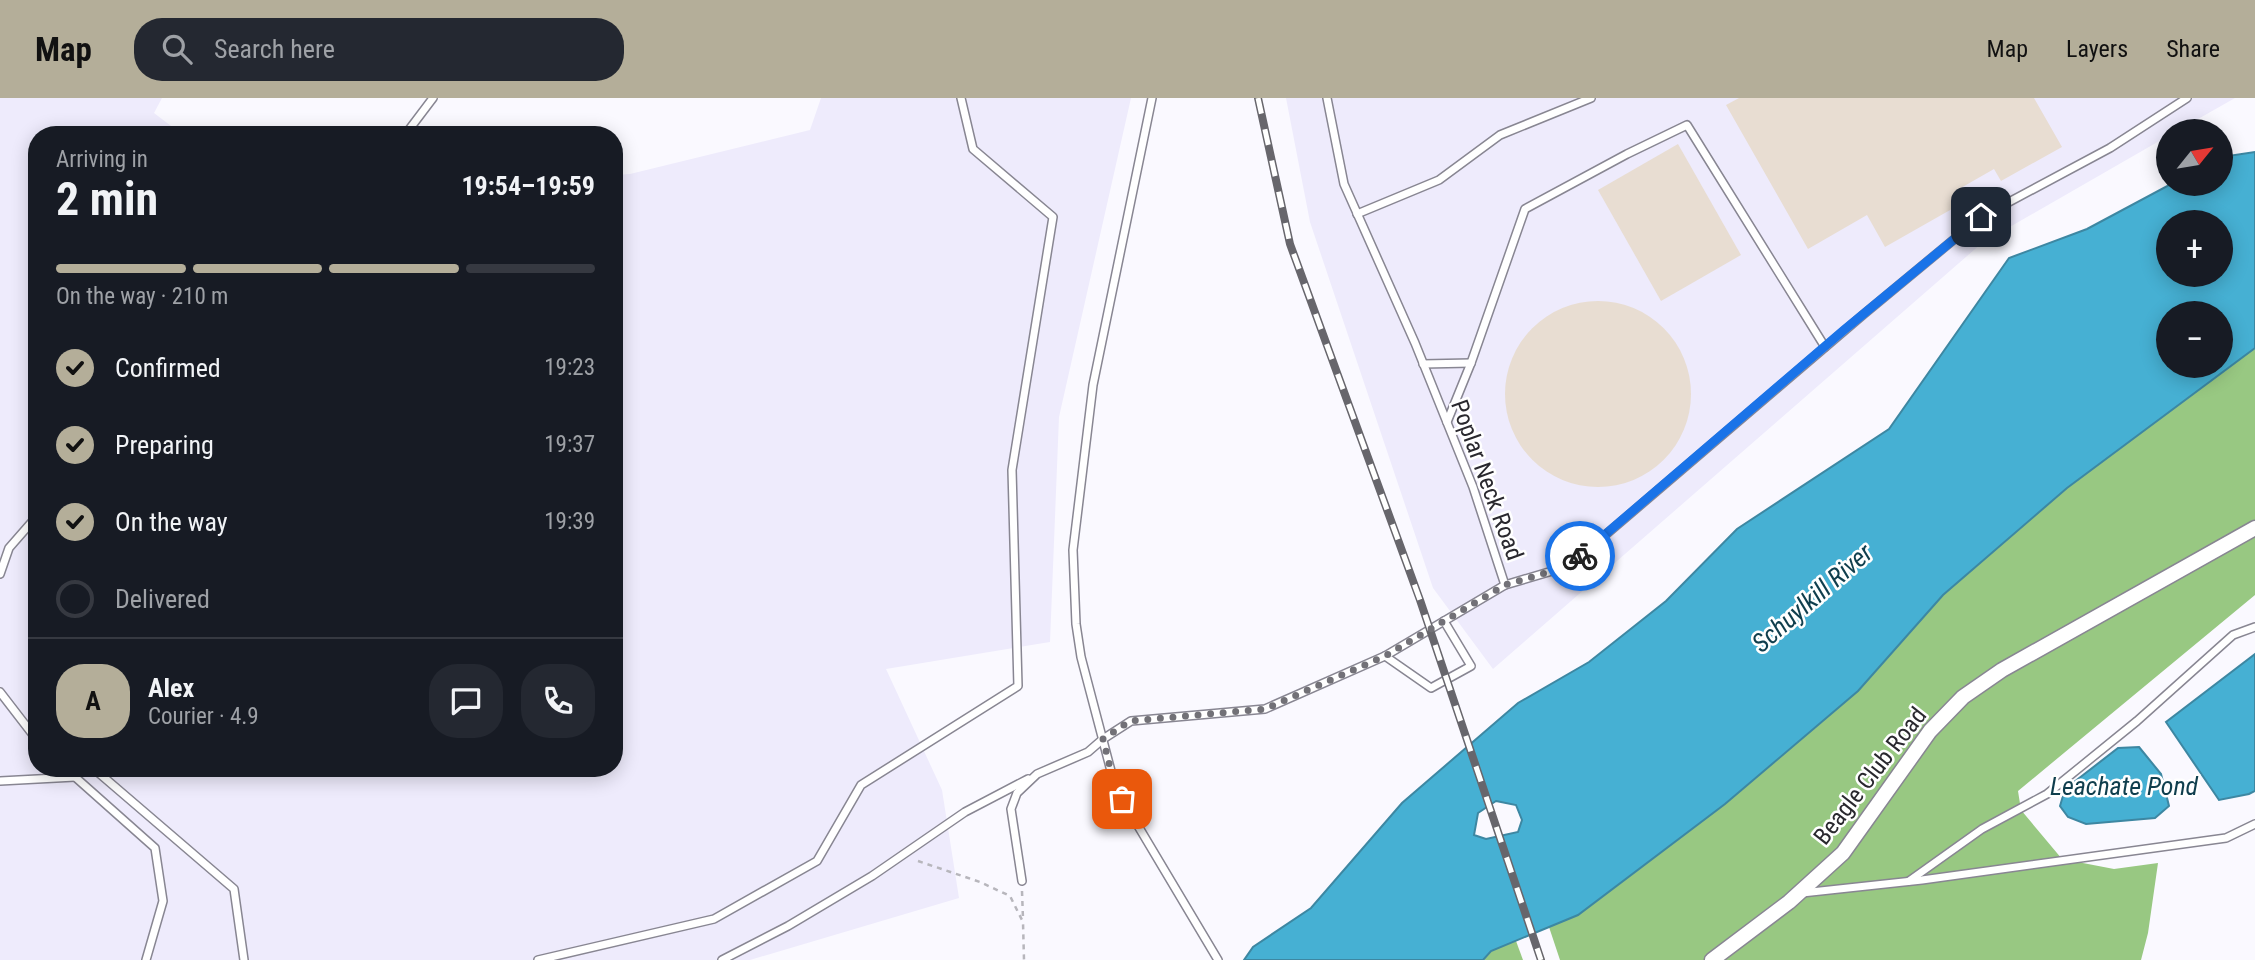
<!DOCTYPE html>
<meta charset="utf-8">
<style>
body{margin:0;font-family:"Roboto Condensed",sans-serif;background:#242831;color:#f1f3f6;height:100vh;display:flex;flex-direction:column;font-size:26px;white-space:nowrap}
*{box-sizing:border-box;margin:0}
p{font-size:23px;color:#9ea1a6}
.icon{flex:none;width:38px;height:38px;fill:none;stroke:currentColor;stroke-width:2;stroke-linecap:round;stroke-linejoin:round}
.map{position:relative;flex:1;overflow:hidden}
.sheet{position:absolute;left:28px;top:28px;width:595px;height:651px;display:flex;flex-direction:column;background:#171b24;border-radius:28px;box-shadow:0 4px 18px #0003}
.sheet>*{flex:none}
.needle{width:46px;rotate:60deg}
.buttons{position:absolute;left:2156px;top:21px;display:grid;gap:14px}
.buttons a{display:grid;place-items:center;width:77px;height:77px;border-radius:50%;background:#171b24;box-shadow:0 4px 18px #0003;font-size:35px}
.pin{position:absolute;display:grid;place-items:center;width:60px;height:60px;color:#fff;margin:-30px;border-radius:14px;box-shadow:0 4px 10px #0006}
.courier{position:absolute;display:grid;place-items:center;width:70px;height:70px;margin:-35px;border:5px solid #1a73e8;border-radius:50%;background:#fff;color:#222;box-shadow:0 2px 9px #0007}
.head em{font-style:normal;font-weight:700}
.head div{display:flex;flex-direction:column-reverse}
.head{display:flex;align-items:center;justify-content:space-between;height:119px;padding:0 28px}
h1{font-size:46px;font-weight:700;line-height:52px}
.bar{display:grid;grid-template-columns:repeat(4,1fr);gap:10px 7px;align-content:center;height:84px;padding:0 28px}
.bar i{height:9px;border-radius:5px;background:#363941}
.bar .current{background:#b4ae99}
.bar p{grid-column:span 4}
.line{display:flex;align-items:center;gap:18px;padding:0 28px;border-top:2px solid #363941}
.line div{flex:1}
.round{display:grid;place-items:center;flex:none;width:74px;height:74px;border-radius:28px;background:#242831}
ol{padding:0 28px;list-style:none}
li{display:flex;align-items:center;gap:21px;height:77px}
li p{margin-inline-start:auto}
li .icon{padding:7px;border-radius:50%;background:#b4ae99;color:#111;stroke-width:4}
li:last-child{color:#9ea1a6}
li i{width:38px;height:38px;border:4px solid #363941;border-radius:50%}
header{display:flex;align-items:center;gap:42px;box-sizing:border-box;height:98px;padding:0 35px;background:#b4ae99;color:#111}
header strong{font-size:33px}
nav{display:flex;gap:38px;margin-inline-start:auto;font-size:24px}
.search{width:490px;height:63px;background:#242831;display:flex;align-items:center;gap:18px;box-sizing:border-box;padding:0 24px;border-radius:28px;color:#9ea1a6;font-size:26px}
.map>svg:first-child{display:block}
</style>
<header>
<strong>Map</strong>
<div class="search"><svg class="icon" aria-label="search" viewBox="0 0 24 24"><circle cx="10" cy="10" r="6"/><path d="M15 15l6 6"/></svg>Search here</div>
<nav><a>Map</a><a>Layers</a><a>Share</a></nav>
</header>
<div class="map">
<svg width="2255" height="862" viewBox="0 0 2255 862">
<rect width="100%" height="100%" fill="#faf9ff"/>
<!-- built -->
<g fill="#eeebfc">
<path d="M0,0H162L154,15L183,37H37V670H614V77L630,76L810,32L821,0H1131L1059,319L1050,544L886,571L942,692L959,800L750,862H0Z"/>
<path d="M1286,0H2235L2177,33H2168V38L1982,145L1493,571L1433,490L1310,124Z"/>
</g>
<!-- forest -->
<g fill="#98c882">
<path d="M2255,250V497L2018,693L2021,712L2062,761L2114,771L2158,765L2148,835L2141,862H1560L1549,829L1578,817L1858,593L1943,497L2067,390Z"/>
<path d="M1516,843L1523,862H1483L1491,853Z"/>
</g>
<!-- water -->
<g fill="#46b0d3" stroke="#3d87a2" stroke-width="2" fill-rule="evenodd">
<path d="M2255,54V250L2067,390L1943,497L1858,593L1725,706L1578,817L1491,853L1483,862H1244L1253,849L1311,810L1402,705L1518,605L1589,564L1666,503L1737,431L1889,331L2009,160L2087,131L2171,86H2221V59ZM2168,124H2221V177H2168ZM2168,215H2221V268H2168ZM1496,703L1516,707L1522,722L1518,734L1486,741L1474,737L1478,715Z"/>
<path d="M2255,556V693L2249,696L2219,702L2166,624Z"/>
<path d="M2139,649L2161,676L2169,708L2155,720L2086,726L2068,719L2060,708L2065,691L2118,650Z"/>
</g>
<!-- building -->
<g fill="#e8ddd2">
<path d="M1739,0H2034L2062,49L2001,83L1994,71L1959,91L1966,103L1885,149L1867,117L1808,151L1726,7Z"/>
<path d="M1678,46L1741,157L1661,203L1598,92Z"/>
<circle cx="1598" cy="296" r="93"/>
</g>
<g fill="none" stroke-linecap="round" stroke-linejoin="round">
<!-- service casing -->
<g stroke="#888692" stroke-width="10">
<g id="service">
<path d="M1152,0L1093,287L1073,452L1076,526L1081,559L1111,673L1122,701L1218,862"/>
<path d="M405,37L433,0"/>
<path d="M1357,116L1439,82L1500,37L1591,0"/>
<path d="M1423,266L1471,265"/>
<path d="M1447,324L1471,265L1525,111L1627,56L1687,27L1825,249"/>
<path d="M0,476L9,450L37,418"/>
<path d="M1505,487L1569,468L1864,216L1981,119L2110,50L2187,0"/>
<path d="M1385,558L1431,590L1471,568L1444,523"/>
<path d="M0,594L37,642"/>
<path d="M65,670L155,750L163,803L146,862"/>
<path d="M93,670L234,791L244,862"/>
<path d="M0,683L75,679"/>
<path d="M1022,783L1011,711L1017,695L1037,676L1088,654L1103,641L1131,623L1265,611L1385,558L1505,487L1473,389L1415,245L1344,86L1327,0"/>
<path d="M1909,783L1982,731L2047,696L2137,623L2233,537L2255,529"/>
<path d="M1802,795L1922,782L2226,740L2255,726"/>
<path d="M538,862L714,821L817,763L861,687L1018,588L1012,372L1053,119L973,51L961,0"/>
<path d="M722,862L788,828L872,778L965,714L1028,681"/>
</g>
</g>
<!-- minor casing -->
<g stroke="#888692" stroke-width="17">
<path id="minor" d="M1712,862L1789,804L1843,755L1930,633L1963,599L2002,572L2255,430"/>
</g>
<!-- path -->
<g stroke="#b7b6bc" stroke-width="2.5" stroke-dasharray="5 5" stroke-linecap="butt">
<path d="M918,763L980,784L1010,798L1023,824L1024,862"/>
<path d="M1022,793L1023,821"/>
</g>
<!-- service -->
<use href="#service" stroke="#fff" stroke-width="7"/>
<!-- minor -->
<use href="#minor" stroke="#fff" stroke-width="14"/>
<!-- rail casing -->
<g stroke="#67666c" stroke-width="8">
<path id="rail" d="M1258,0L1290,146L1420,502L1541,862"/>
</g>
<!-- rail -->
<use href="#rail" stroke="#fff" stroke-width="5" stroke-dasharray="16" stroke-linecap="butt"/>
</g>
<g fill="none" stroke-linecap="round" stroke-linejoin="round">
<!-- done -->
<path stroke="#727177" stroke-width="7" stroke-dasharray="0 12.6" d="M1122,701L1111,673L1103,641L1130,623L1265,611L1385,558L1505,487L1569,468L1580,458"/>
<!-- route -->
<path stroke="#1a73e8" stroke-width="9" d="M1580,458L1844,232L1981,119"/>
</g>
<g text-anchor="middle" dominant-baseline="central" stroke-width="5" stroke-linejoin="round" paint-order="stroke">
<!-- street labels -->
<g font-size="24" fill="#29282e" stroke="#fff">
<text transform="translate(1487 382) rotate(70)">Poplar Neck Road</text>
<text transform="translate(1870 678) rotate(-52)">Beagle Club Road</text>
</g>
<!-- water labels -->
<g font-size="26" font-style="italic" fill="#0f3e4d" stroke="#fff">
<text transform="translate(1812 500) rotate(-41)">Schuylkill River</text>
<text x="2124" y="688">Leachate Pond</text>
</g>
</g>
</svg>
<div class="buttons">
<a><svg class="needle" viewBox="-14 -14 28 28"><path d="M0-13l5 13h-10z" fill="#e53935"/><path d="M0 13l5-13h-10z" fill="#9ea1a6"/></svg></a>
<a>+</a>
<a>−</a>
</div>
<div class="pin" style="left:1122px;top:701px;background:#ea580c"><svg class="icon" aria-label="bag" viewBox="0 0 24 24"><path d="M5 8h14l-1 12H6zM9 8a3 3 0 0 1 6 0"/></svg></div>
<div class="pin" style="left:1981px;top:119px;background:#1f2937"><svg class="icon" aria-label="home" viewBox="0 0 24 24"><path d="M3 11l9-7 9 7M6 9v11h12V9"/></svg></div>
<div class="courier" style="left:1580px;top:458px"><svg class="icon" aria-label="bike" viewBox="0 0 24 24"><circle cx="6" cy="16" r="4"/><circle cx="18" cy="16" r="4"/><path d="M6 16l4-8h5l3 8M10 8l3 8H6M13 5h3"/></svg></div>
<section class="sheet">
<div class="head"><div><h1>2 min</h1><p>Arriving in</p></div><em>19:54–19:59</em></div>
<div class="bar"><i class="current"></i><i class="current"></i><i class="current"></i><i></i><p>On the way · 210 m</p></div>
<ol>
<li><svg class="icon" aria-label="check" viewBox="0 0 24 24"><path d="M5 12l5 5 9-10"/></svg>Confirmed<p>19:23</p></li>
<li><svg class="icon" aria-label="check" viewBox="0 0 24 24"><path d="M5 12l5 5 9-10"/></svg>Preparing<p>19:37</p></li>
<li><svg class="icon" aria-label="check" viewBox="0 0 24 24"><path d="M5 12l5 5 9-10"/></svg>On the way<p>19:39</p></li>
<li><i></i>Delivered</li>
</ol>
<div class="line" style="height:126px"><b class="round" style="background:#b4ae99;color:#111">A</b><div><b>Alex</b><p>Courier · 4.9</p></div><a class="round"><svg class="icon" aria-label="chat" viewBox="0 0 24 24"><path d="M4 5h16v11H9l-5 4z"/></svg></a><a class="round"><svg class="icon" aria-label="phone" viewBox="0 0 24 24"><path d="M5 4h4l2 5-3 2q2 4 5 5l2-3 5 2v4C11 20 4 13 5 4z"/></svg></a></div>
</section>
</div>
